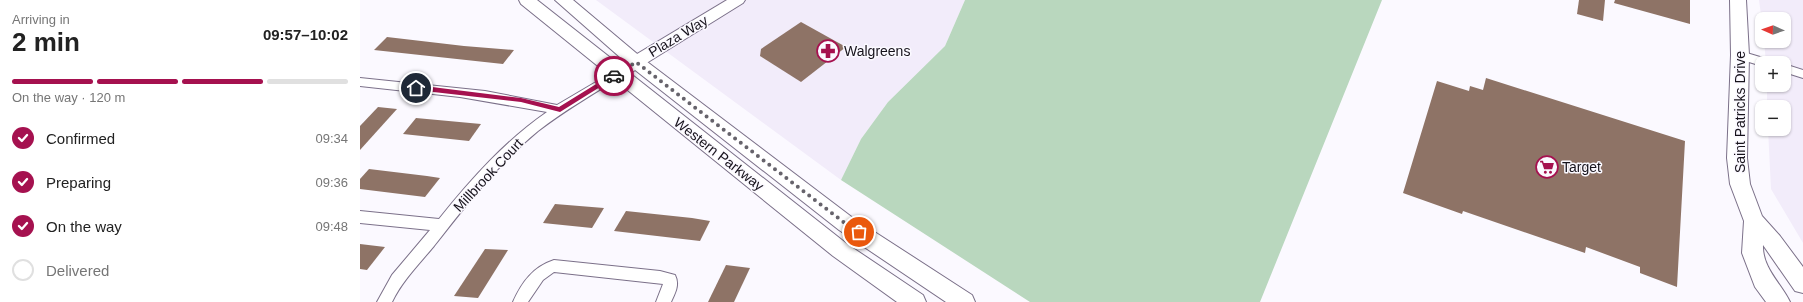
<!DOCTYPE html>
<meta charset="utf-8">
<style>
body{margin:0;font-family:Arial,sans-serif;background:#f2f2f2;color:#222;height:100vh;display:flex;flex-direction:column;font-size:15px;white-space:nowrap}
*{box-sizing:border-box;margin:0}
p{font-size:13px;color:#767676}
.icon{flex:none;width:22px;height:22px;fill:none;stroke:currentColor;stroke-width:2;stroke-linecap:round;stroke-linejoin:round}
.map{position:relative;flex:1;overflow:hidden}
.panel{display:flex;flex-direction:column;background:#fff;width:360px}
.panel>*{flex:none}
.needle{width:26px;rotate:272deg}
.controls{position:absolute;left:1395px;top:12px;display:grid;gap:8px}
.controls a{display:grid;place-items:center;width:36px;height:36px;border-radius:8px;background:#fff;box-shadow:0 1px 3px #0004;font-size:20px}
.pin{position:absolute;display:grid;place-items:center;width:34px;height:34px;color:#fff;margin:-17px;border:2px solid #fff;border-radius:50%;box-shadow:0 1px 4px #0007}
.courier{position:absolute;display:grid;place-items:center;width:40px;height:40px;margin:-20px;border:3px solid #a5114f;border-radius:50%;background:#fff;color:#222;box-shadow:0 1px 5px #0007}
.head em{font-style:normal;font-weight:800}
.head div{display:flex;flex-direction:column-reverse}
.head{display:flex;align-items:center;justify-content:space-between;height:68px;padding:0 12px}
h1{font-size:26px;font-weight:800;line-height:30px}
.bar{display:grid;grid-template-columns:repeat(4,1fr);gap:6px 4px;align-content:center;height:48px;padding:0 12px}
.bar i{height:5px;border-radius:3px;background:#e0e0e0}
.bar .selected{background:#a5114f}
.bar p{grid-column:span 4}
ol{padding:0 12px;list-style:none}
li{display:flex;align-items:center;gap:12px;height:44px}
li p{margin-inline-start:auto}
li .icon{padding:4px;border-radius:50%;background:#a5114f;color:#fff;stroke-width:4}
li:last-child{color:#767676}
li i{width:22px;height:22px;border:2px solid #e0e0e0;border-radius:50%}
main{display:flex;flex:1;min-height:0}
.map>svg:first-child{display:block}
</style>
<main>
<section class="panel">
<div class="head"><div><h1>2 min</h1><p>Arriving in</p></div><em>09:57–10:02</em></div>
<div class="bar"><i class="selected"></i><i class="selected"></i><i class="selected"></i><i></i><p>On the way · 120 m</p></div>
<ol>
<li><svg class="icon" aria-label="check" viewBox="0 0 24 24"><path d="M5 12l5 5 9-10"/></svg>Confirmed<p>09:34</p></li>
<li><svg class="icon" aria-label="check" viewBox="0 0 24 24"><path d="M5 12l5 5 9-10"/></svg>Preparing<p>09:36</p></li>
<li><svg class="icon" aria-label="check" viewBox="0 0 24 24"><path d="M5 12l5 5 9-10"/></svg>On the way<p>09:48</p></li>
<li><i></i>Delivered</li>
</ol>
</section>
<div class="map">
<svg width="1443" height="302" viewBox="0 0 1443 302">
<rect width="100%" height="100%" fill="#fbf9ff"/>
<!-- built -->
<g fill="#f2ecfa">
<path d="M236,0H605L585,46L528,102L501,139L481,180Z"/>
<path d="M1399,0H1443V243L1411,189L1408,129H1424V107H1407V85H1424V63H1406L1404,41H1424V19H1402V23Z"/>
</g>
<!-- green -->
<path fill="#b9d7be" d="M605,0H1022L900,302H670L481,180L501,139L528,102L585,46Z"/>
<!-- building -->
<g fill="#8e7366">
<path d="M1219,0H1245L1243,21L1217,14Z"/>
<path d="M1255,0H1330V24L1254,3Z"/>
<path d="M441,22L486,47L441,82L400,56L401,49Z"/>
<path d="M27,37L104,46L154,50L143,64L14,50Z"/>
<path d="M1126,78L1325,141L1317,287L1280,273V267L1226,247L1225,253L1103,211L1102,214L1043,193L1077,81L1109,91L1110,86L1123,90Z"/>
<path d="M18,107L37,109L0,150V126Z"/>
<path d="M56,118L121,124L109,141L43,134Z"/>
<path d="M9,169L67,176L80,178L65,197L0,189V179Z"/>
<path d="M195,204L244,208L232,228L183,223Z"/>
<path d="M266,211L332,218L350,221L340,241L254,231Z"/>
<path d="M0,244L25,247L7,270L0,269Z"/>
<path d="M125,249L148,250L118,298L94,296Z"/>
<path d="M366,265L390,268L374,302H348Z"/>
</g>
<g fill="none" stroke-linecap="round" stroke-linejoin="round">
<!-- minor casing -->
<g stroke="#7b7089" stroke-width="2">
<g id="minor">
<path d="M1380,51L1410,60L1412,63H1402V66L1376,58L1374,55L1376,52Z"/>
<path d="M1424,64L1443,70V78L1424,72Z"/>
<path d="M258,69L262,70L264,73L262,76C233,94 205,110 178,131C138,164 106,205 74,246C59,264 42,281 32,302H17L32,275L70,230L0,223V211L79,219C111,179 145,141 187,112L100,97L0,86V78L125,91L197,105Z"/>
<path d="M194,260L300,271L315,275C320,285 315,293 311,302H296L303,284L194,272L183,280L168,302H153C162,282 173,267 194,260Z"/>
</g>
</g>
<!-- tertiary casing -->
<g stroke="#7b7089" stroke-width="2">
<path id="tertiary" d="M367,0H385L383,3L264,77L258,79L252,77L250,73L252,69Z"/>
</g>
<!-- secondary casing -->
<g stroke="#7b7089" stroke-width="2">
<g id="secondary">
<path d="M159,0H177L487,244L563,295L566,302H537L473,256L161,4Z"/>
<path d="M195,0H213L282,58L493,218L612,295L615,302H586L479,230L270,66Z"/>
<path d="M1370,0H1386L1389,55L1387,158L1390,184L1402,216L1420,236L1443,267V293L1435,291L1403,245C1402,268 1421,283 1430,302H1406L1395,287L1382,253L1384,221L1370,184L1367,158L1371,55Z"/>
</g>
</g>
<!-- minor -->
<use href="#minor" fill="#fff" fill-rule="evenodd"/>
<!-- tertiary -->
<use href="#tertiary" fill="#fff" fill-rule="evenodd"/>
<!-- secondary -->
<use href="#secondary" fill="#fff" fill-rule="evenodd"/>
</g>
<!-- route -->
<path fill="#a5114f" d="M254,73L257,76L256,77L200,112L161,102L56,90L53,88L56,85L161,98L199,107Z"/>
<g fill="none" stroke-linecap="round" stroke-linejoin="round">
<!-- done -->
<path stroke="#66636b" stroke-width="4" stroke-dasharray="0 7.2" d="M254,76L276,62L486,224L499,232"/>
</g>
<!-- icons -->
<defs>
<g id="pharmacy-ring" transform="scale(1.15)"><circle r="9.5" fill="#fbf9ff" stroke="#a5114f" stroke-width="1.5"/><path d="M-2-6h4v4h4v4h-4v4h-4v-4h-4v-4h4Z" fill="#a5114f"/></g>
<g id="supermarket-ring" transform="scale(1.15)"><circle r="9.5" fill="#fbf9ff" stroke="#a5114f" stroke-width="1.5"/><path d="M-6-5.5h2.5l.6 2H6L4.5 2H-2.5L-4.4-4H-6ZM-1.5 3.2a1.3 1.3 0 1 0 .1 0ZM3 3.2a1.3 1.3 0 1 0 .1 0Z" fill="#a5114f"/></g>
</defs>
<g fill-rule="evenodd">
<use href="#pharmacy-ring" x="468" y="51"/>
<use href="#supermarket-ring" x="1187" y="167"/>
</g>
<g text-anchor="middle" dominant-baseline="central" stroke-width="3" stroke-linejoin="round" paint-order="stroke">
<!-- street labels -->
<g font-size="14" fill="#16121b" stroke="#fbf9ff">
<text transform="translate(318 36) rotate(-31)">Plaza Way</text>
<text transform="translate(1380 112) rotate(-90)">Saint Patricks Drive</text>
<text transform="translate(359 154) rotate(38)">Western Parkway</text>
<text transform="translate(128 175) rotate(-47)">Millbrook Court</text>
</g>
<!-- poi labels -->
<g font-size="14" fill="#16121b" stroke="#fbf9ff" text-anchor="start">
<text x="484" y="51">Walgreens</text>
<text x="1202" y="167">Target</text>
</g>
</g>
</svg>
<div class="controls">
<a><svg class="needle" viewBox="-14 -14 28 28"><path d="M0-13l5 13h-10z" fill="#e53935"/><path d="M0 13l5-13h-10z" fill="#767676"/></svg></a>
<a>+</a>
<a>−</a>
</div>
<div class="pin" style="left:499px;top:232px;background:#ea580c"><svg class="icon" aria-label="bag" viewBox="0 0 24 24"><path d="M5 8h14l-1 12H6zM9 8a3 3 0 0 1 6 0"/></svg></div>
<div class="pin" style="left:56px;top:88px;background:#1f2937"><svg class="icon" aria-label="home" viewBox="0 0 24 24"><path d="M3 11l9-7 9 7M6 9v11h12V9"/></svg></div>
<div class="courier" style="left:254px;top:76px"><svg class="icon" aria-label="car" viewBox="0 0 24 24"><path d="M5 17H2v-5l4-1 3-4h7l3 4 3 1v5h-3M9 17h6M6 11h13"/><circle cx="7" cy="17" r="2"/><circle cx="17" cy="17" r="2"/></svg></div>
</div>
</main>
